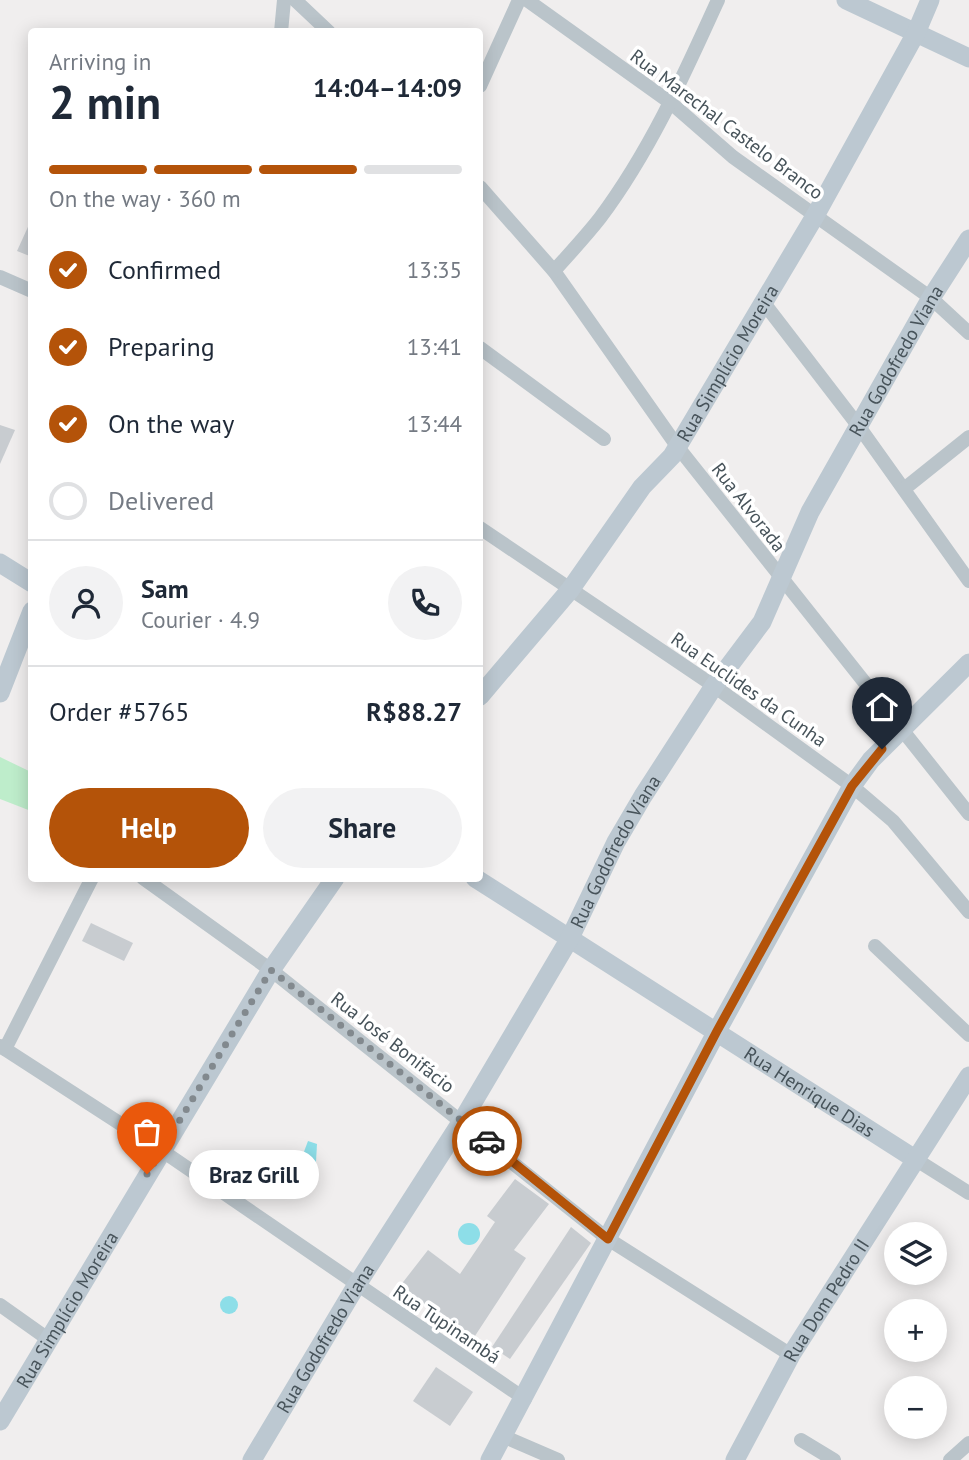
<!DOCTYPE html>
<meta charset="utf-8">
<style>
body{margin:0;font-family:"PT Sans",sans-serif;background:#f2f2f3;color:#1f2937;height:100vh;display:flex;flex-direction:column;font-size:26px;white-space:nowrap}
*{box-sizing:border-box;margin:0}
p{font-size:23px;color:#747a83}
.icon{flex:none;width:38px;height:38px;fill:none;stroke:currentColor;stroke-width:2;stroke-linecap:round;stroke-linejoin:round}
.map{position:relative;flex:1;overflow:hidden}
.details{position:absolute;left:28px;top:28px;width:455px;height:854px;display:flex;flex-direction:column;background:#fff;border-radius:7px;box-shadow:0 4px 18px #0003}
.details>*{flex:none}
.buttons{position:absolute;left:884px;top:1222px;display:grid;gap:14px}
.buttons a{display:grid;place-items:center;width:63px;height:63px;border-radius:50%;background:#fff;box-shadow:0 4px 18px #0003;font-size:35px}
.pin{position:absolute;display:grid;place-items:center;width:60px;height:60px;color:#fff;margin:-72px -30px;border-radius:50% 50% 50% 0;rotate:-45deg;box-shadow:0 0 7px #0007}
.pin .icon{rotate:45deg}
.courier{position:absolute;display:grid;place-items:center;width:70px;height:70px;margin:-35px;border:5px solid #b45309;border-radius:50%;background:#fff;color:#222;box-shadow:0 2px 9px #0007}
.bubble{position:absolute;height:49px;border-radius:24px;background:#fff;box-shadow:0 4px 18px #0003;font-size:23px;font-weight:800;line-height:49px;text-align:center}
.headline em{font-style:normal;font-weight:800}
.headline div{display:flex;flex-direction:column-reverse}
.headline{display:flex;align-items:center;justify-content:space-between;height:119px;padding:0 21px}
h1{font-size:46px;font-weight:800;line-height:52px}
.bar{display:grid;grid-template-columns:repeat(4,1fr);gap:10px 7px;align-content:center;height:84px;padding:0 21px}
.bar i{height:9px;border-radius:5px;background:#e0e1e3}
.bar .current{background:#b45309}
.bar p{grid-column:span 4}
.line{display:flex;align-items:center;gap:18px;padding:0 21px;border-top:2px solid #e0e1e3}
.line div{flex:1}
.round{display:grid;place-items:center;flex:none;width:74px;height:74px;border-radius:37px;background:#f2f2f3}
ol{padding:0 21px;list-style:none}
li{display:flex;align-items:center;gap:21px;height:77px}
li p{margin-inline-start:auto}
li .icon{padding:7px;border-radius:50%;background:#b45309;color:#fff;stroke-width:4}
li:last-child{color:#747a83}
li i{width:38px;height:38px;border:4px solid #e0e1e3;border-radius:50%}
.primary-button{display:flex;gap:14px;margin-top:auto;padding:14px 21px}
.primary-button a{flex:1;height:80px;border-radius:42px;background:#b45309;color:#fff;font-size:28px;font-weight:800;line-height:80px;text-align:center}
.primary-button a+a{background:#f2f2f3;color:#1f2937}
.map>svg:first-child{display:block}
</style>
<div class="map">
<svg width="969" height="1460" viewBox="0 0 969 1460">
<rect width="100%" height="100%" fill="#f0eeee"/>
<!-- green -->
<path fill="#beedcb" d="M0,757L31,772V811L0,799Z"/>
<!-- water -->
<g fill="#8ddee8">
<path d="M308,1141L317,1144L316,1162L302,1157Z"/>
<circle cx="469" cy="1234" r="11"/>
<circle cx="229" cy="1305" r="9"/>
</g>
<!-- building -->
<g fill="#c8ccd0">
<path d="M32,218V257L17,251Z"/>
<path d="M0,425L15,430L0,464Z"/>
<path d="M91,923L133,943L124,961L82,941Z"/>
<path d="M515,1179L549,1204L514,1250L526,1258L473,1339L400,1286L428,1250L460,1274L495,1222L487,1216Z"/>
<path d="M571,1227L591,1243L510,1359L492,1347Z"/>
<path d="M436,1367L473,1392L450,1426L413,1401Z"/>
</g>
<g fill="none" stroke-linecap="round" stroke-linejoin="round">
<!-- street -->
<g stroke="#bac4ca" stroke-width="14">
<path d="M295,0L329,32"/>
<path d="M527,0L671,103L733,157L931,298L969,333"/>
<path d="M281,32L284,0"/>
<path d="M480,86L519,0"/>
<path d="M480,187L554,271L677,446L969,814"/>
<path d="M554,271C570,253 586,236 600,218C650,151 684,75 718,0"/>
<path d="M0,277L32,291"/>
<path d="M764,303L860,428L969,581"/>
<path d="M480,348L604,439"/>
<path d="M904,489L969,437"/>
<path d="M480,528L714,686L852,786L893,821L969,912"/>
<path d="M143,878L271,970L608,1239L791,1355"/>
<path d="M875,946L969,1035"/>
<path d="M0,1046L161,1150L525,1399"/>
<path d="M5,1049L92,878"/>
<path d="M915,1159L969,1193"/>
<path d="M0,1305L48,1339"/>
<path d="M505,1437L558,1460"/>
<path d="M801,1440L834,1460"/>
<path d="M950,1460L969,1443"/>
</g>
<!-- secondary -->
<g stroke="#bcc8d1" stroke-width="19">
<path d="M846,0L969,58"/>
<path d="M0,563L32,583"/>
<path d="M0,693L32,611"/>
<path id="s1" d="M480,696L570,590L642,487L672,456L815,216L916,33L930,0"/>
<path id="s2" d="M475,878L915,1159"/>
<path id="s3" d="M0,1421L271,970L335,878"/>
<path id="s4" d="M252,1460L356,1286L462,1121L570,938L616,842L643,796L714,686L762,622L810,512L931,298L969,239"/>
<path d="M490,1460L717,1031L852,786L871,760L969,663"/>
<path id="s5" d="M735,1460L791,1355L969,1076"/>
</g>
</g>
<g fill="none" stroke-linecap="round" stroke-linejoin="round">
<!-- done -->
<path stroke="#82898e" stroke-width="7" stroke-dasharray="0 12.6" d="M147,1174L271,970L487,1141"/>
<!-- route -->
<path stroke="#b45309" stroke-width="9" d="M487,1141L608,1239L717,1031L852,786L882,749"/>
</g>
<g text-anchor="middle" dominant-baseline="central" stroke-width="7" stroke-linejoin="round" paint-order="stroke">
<!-- street labels -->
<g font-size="19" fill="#47535a" stroke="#fff">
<text transform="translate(727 124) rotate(37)">Rua Marechal Castelo Branco</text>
<text stroke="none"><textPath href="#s4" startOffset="1276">Rua Godofredo Viana</textPath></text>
<text stroke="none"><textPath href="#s1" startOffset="416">Rua Simplício Moreira</textPath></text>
<text transform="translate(749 507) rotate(52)">Rua Alvorada</text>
<text transform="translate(749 689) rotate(35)">Rua Euclides da Cunha</text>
<text stroke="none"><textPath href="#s4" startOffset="709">Rua Godofredo Viana</textPath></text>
<text transform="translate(393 1042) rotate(38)">Rua José Bonifácio</text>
<text stroke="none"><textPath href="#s2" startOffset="397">Rua Henrique Dias</textPath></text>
<text stroke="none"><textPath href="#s5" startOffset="184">Rua Dom Pedro II</textPath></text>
<text stroke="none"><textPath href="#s3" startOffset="130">Rua Simplício Moreira</textPath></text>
<text transform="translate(447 1324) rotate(34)">Rua Tupinambá</text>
<text stroke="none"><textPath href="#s4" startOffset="142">Rua Godofredo Viana</textPath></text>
</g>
</g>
</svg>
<div class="buttons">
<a><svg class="icon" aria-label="layers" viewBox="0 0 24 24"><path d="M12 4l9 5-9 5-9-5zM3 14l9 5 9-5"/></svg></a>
<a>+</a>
<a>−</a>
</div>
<div class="pin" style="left:147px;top:1174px;background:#ea580c"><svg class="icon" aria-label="bag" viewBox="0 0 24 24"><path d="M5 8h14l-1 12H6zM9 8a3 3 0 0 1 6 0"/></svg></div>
<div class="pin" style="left:882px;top:749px;background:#1f2937"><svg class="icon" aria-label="home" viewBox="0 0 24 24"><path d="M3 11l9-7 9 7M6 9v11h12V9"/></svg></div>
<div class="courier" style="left:487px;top:1141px"><svg class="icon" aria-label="car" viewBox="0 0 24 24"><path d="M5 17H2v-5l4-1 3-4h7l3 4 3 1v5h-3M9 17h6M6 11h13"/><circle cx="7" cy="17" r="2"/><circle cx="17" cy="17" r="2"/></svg></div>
<div class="bubble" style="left:189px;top:1150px;width:130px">Braz Grill</div>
<section class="details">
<div class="headline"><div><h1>2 min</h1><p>Arriving in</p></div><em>14:04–14:09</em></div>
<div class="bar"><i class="current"></i><i class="current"></i><i class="current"></i><i></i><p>On the way · 360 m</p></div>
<ol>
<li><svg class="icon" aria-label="check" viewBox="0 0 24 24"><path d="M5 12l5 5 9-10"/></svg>Confirmed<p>13:35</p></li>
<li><svg class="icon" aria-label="check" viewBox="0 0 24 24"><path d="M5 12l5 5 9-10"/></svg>Preparing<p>13:41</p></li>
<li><svg class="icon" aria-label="check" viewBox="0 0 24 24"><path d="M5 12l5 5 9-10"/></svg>On the way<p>13:44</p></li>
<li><i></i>Delivered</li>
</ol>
<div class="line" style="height:126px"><a class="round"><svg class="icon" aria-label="person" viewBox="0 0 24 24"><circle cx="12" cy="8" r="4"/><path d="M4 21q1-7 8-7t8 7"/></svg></a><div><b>Sam</b><p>Courier · 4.9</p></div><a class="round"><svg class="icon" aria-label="phone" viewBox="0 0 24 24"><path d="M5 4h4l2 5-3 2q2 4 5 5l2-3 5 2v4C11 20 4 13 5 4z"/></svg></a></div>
<div class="line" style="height:91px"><div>Order #5765</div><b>R$88.27</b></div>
<div class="primary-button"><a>Help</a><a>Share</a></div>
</section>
</div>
